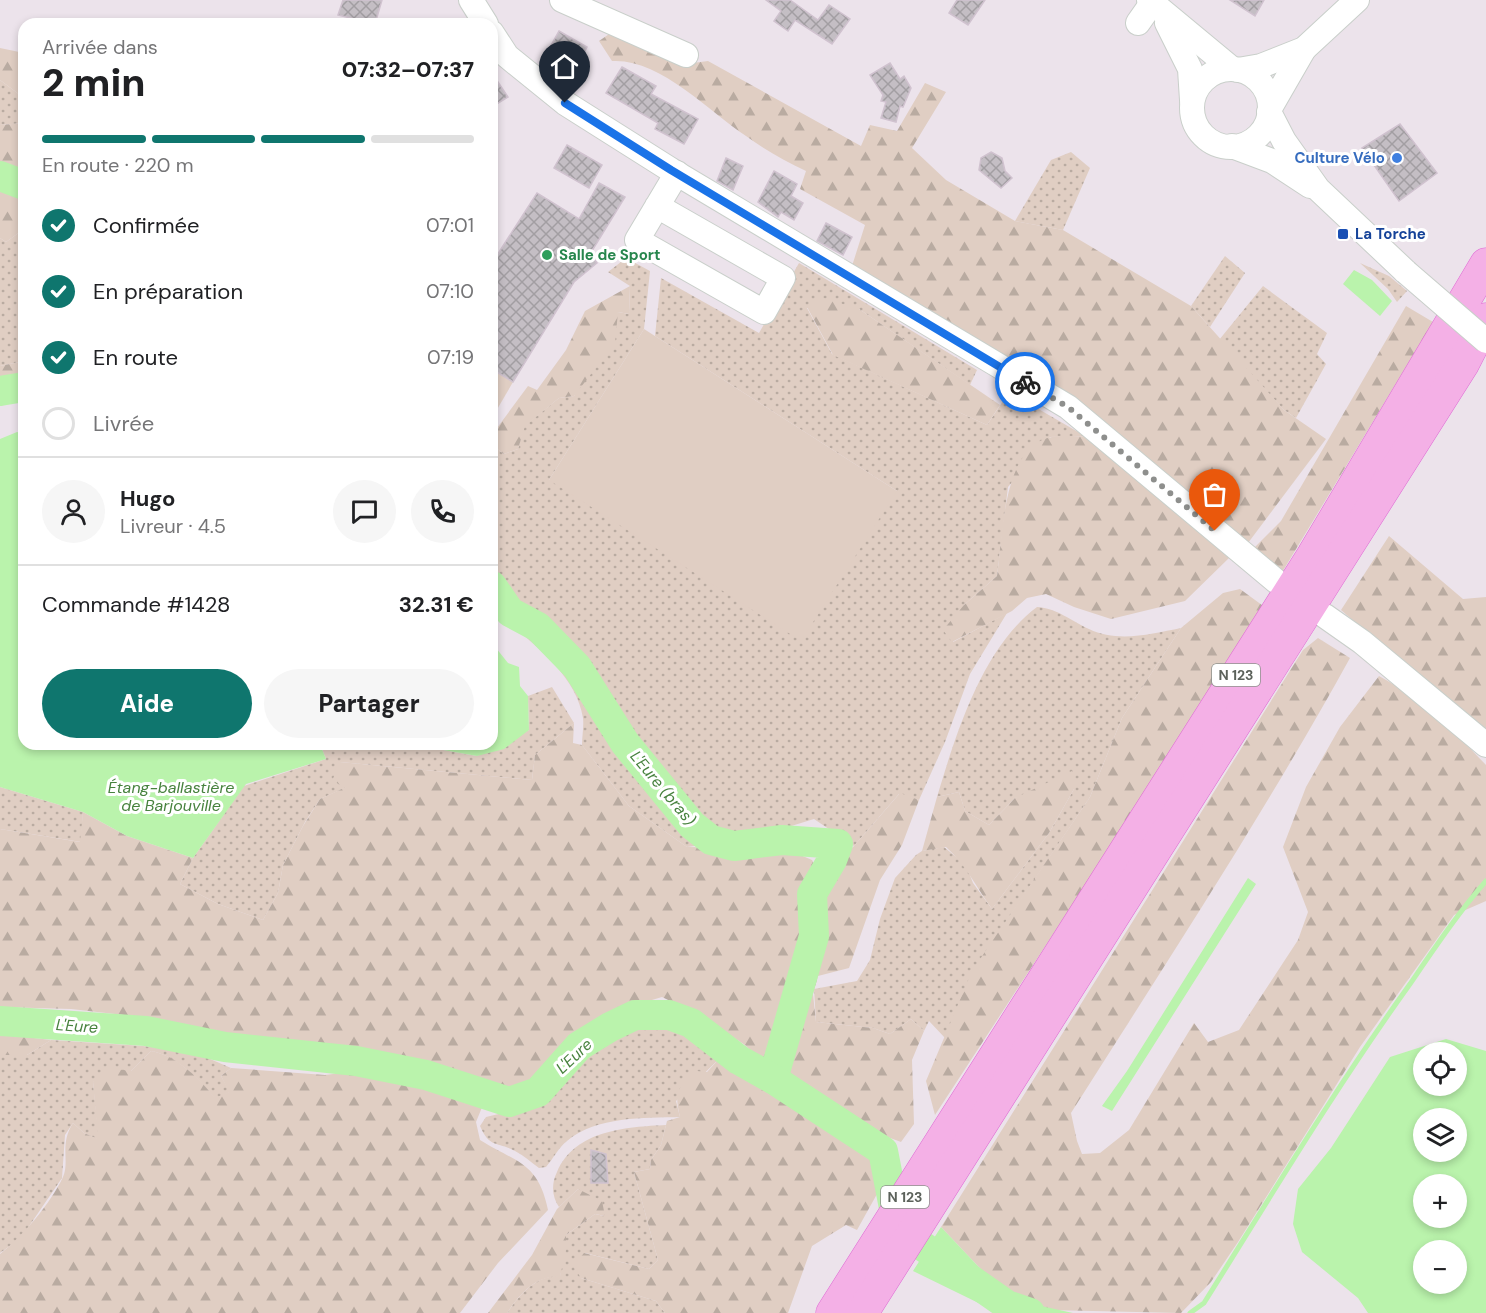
<!DOCTYPE html>
<html lang="fr">
<meta charset="utf-8">
<style>
body{margin:0;font-family:"DM Sans",sans-serif;background:#f6f6f6;color:#202124;height:100vh;display:flex;flex-direction:column;font-size:22px;white-space:nowrap}
*{box-sizing:border-box;margin:0}
p{font-size:20px;color:#757577}
.icon{flex:none;width:33px;height:33px;fill:none;stroke:currentColor;stroke-width:2;stroke-linecap:round;stroke-linejoin:round}
.map{position:relative;flex:1;overflow:hidden}
.details{position:absolute;left:18px;top:18px;width:480px;height:732px;display:flex;flex-direction:column;background:#fff;border-radius:18px;box-shadow:0 3px 9px #0003}
.details>*{flex:none}
.controls{position:absolute;left:1413px;top:1042px;display:grid;gap:12px}
.controls a{display:grid;place-items:center;width:54px;height:54px;border-radius:50%;background:#fff;box-shadow:0 3px 9px #0003;font-size:30px}
.pin{position:absolute;display:grid;place-items:center;width:51px;height:51px;color:#fff;margin:-62px -26px;border-radius:50% 50% 50% 0;rotate:-45deg;box-shadow:0 0 6px #0007}
.pin .icon{rotate:45deg}
.courier{position:absolute;display:grid;place-items:center;width:60px;height:60px;margin:-30px;border:4px solid #1a73e8;border-radius:50%;background:#fff;color:#222;box-shadow:0 2px 8px #0007}
.overview em{font-style:normal;font-weight:800}
.overview div{display:flex;flex-direction:column-reverse}
.overview{display:flex;align-items:center;justify-content:space-between;height:102px;padding:0 24px}
h1{font-size:39px;font-weight:800;line-height:45px}
.bar{display:grid;grid-template-columns:repeat(4,1fr);gap:9px 6px;align-content:center;height:72px;padding:0 24px}
.bar i{height:8px;border-radius:4px;background:#e0e0e0}
.bar .current{background:#0f766e}
.bar p{grid-column:span 4}
.line{display:flex;align-items:center;gap:15px;padding:0 24px;border-top:2px solid #e0e0e0}
.line div{flex:1}
.round{display:grid;place-items:center;flex:none;width:63px;height:63px;border-radius:32px;background:#f6f6f6}
ol{padding:0 24px;list-style:none}
li{display:flex;align-items:center;gap:18px;height:66px}
li p{margin-inline-start:auto}
li .icon{padding:6px;border-radius:50%;background:#0f766e;color:#fff;stroke-width:4}
li:last-child{color:#757577}
li i{width:33px;height:33px;border:3px solid #e0e0e0;border-radius:50%}
.button{display:flex;gap:12px;margin-top:auto;padding:12px 24px}
.button a{flex:1;height:69px;border-radius:36px;background:#0f766e;color:#fff;font-size:24px;font-weight:800;line-height:69px;text-align:center}
.button a+a{background:#f6f6f6;color:#202124}
.map>svg:first-child{display:block}
</style>
<div class="map">
<svg width="1486" height="1313" viewBox="0 0 1486 1313">
<defs>
<pattern id="grass-dots" width="8" height="8" patternUnits="userSpaceOnUse" patternTransform="scale(1.5)"><rect width="8" height="8" fill="#e0cec3"/><path d="M2 2h.1M6 6h.1" fill="none" stroke="#b9aba1" stroke-width="1.8" stroke-linecap="round"/></pattern>
<pattern id="forest-firs" width="22" height="20" patternUnits="userSpaceOnUse" patternTransform="scale(1.5)"><rect width="22" height="20" fill="#e0cec3"/><path d="M5 1l3.5 6h-7zM16 11l3.5 6h-7z" fill="#b9aba1"/></pattern>
<pattern id="building-cross-hatch" width="8" height="8" patternUnits="userSpaceOnUse" patternTransform="scale(1.5)"><rect width="8" height="8" fill="#c4bec4"/><path d="M0 0l8 8M0 8l8-8" fill="none" stroke="#a29ea2"/></pattern>
</defs>
<rect width="100%" height="100%" fill="#ece3eb"/>
<!-- grass -->
<g fill="url(#grass-dots)">
<path d="M0,80L24,98V123L0,125Z"/>
<path d="M1071,152L1090,168L1063,230L1015,221L1051,160Z"/>
<path d="M24,229V361L0,366V238L6,242Z"/>
<path d="M1225,256L1245,273L1210,327L1191,306Z"/>
<path d="M626,258L650,271L644,329L549,480L897,491L655,336L661,278L759,333L799,263L977,370L970,385L859,309L807,308L832,354L987,425L1009,392L1085,436L1050,437L1008,487L997,576L964,605L953,642L1007,613L970,674L945,742L919,800L899,794L854,846L814,819L749,839L687,847L629,806L582,745C582,737 584,726 583,718C576,672 525,637 492,610V445L504,454L518,449L524,426L559,398L574,396L618,312L629,314L630,286L608,272Z"/>
<path d="M1360,263L1389,276L1407,291L1397,302L1388,289Z"/>
<path d="M1263,286L1327,333L1317,354L1326,364L1296,418L1284,410L1219,340Z"/>
<path d="M1037,607C1057,608 1071,621 1089,629C1118,643 1151,634 1181,628L1122,718L1090,797L973,971L945,1038L929,1021L924,1031L911,1019L890,1034L873,1028L816,1022L814,989L857,981L870,960L880,919L895,878L916,855L922,851L944,847L966,865L973,883L992,909L1049,833L1074,789L1015,798L989,825L965,811L959,792L937,797C956,734 982,648 1037,607Z"/>
<path d="M552,687L574,723L535,755L532,780L340,762L347,787L320,799L305,822L283,865L278,893L263,920L218,904L180,884L193,858L244,786L326,759L320,744L432,748L477,756L529,730L528,696Z"/>
<path d="M0,787L83,812L81,842L0,829Z"/>
<path d="M662,1020L690,1033L718,1060L676,1101L680,1117C644,1118 597,1116 567,1141C559,1147 553,1159 546,1167L539,1168C531,1162 523,1155 515,1151C497,1141 490,1149 480,1126L486,1117L524,1108L556,1093L597,1039L627,1027Z"/>
<path d="M51,1040L143,1046L194,1052L231,1068L221,1076L230,1092L215,1099C200,1079 175,1055 151,1051L131,1071L93,1082L99,1140L84,1133L73,1123L65,1135L62,1178L21,1238L0,1253V1055H27Z"/>
<path d="M666,1125L661,1145L651,1160L650,1169L634,1172L658,1260L649,1269L585,1253L581,1278L656,1301L665,1313H507C520,1294 536,1275 560,1276L566,1235L595,1214L604,1216L578,1189L559,1207C552,1197 551,1184 557,1172C575,1130 626,1127 666,1125Z"/>
</g>
<!-- forest -->
<g fill="url(#forest-firs)">
<path d="M615,30L685,64L708,61L861,146L870,125L897,131L925,83L946,92L912,148L946,180L1015,221L1063,230L1191,306L1284,410L1326,439L1242,551L1068,395L852,266L865,225L800,189L806,171C785,161 765,150 746,136C709,111 659,58 612,61L599,41Z"/>
<path d="M0,48L24,53V98L0,80Z"/>
<path d="M24,123V229L6,242L0,238V125Z"/>
<path d="M630,286L629,314L618,312L615,343L574,396L559,398L525,426L518,449L504,454L492,445V426L497,428L528,386L537,390L566,350L585,311Z"/>
<path d="M820,297L859,309L1000,405L987,425L833,355L807,307Z"/>
<path d="M1406,306L1433,322L1281,574L1253,549L1281,521Z"/>
<path d="M24,361V400L0,406V366Z"/>
<path d="M1085,436L1229,558L1185,601L1111,619L1074,607L1046,594L1027,598L1012,611L952,642L943,630L964,605L997,576C1003,536 1002,446 1052,437C1062,435 1075,437 1085,436Z"/>
<path d="M1389,536L1463,599L1486,597V735L1341,610Z"/>
<path d="M1240,589L1266,608L935,1115L926,1081L972,971L1090,797L1122,718L1181,628L1223,593Z"/>
<path d="M1318,638L1350,658C1264,814 1166,963 1071,1113L1077,1141L1082,1154L1100,1153L1129,1130L1194,1023L1208,1042L1239,1030L1298,940L1308,912L1283,847L1306,787L1340,727L1379,676C1423,700 1452,729 1486,765V901L1454,915L1360,1047L1238,1242L1211,1282L1181,1313L1048,1310L1009,1299L941,1227L1303,650Z"/>
<path d="M574,723L573,743L582,745L629,806L687,847L784,848L812,860L821,878L854,846L900,793L919,800L902,845L880,880L849,968L818,976L813,994L816,1022L873,1028L890,1034L911,1019L924,1031L912,1060L914,1124L901,1142L866,1129L845,1110L816,1096L763,1064L745,1045L701,1016L662,997L615,1011L581,1032L567,1052L535,1085L513,1093L396,1061L289,1051L141,1017L71,1009L0,1007V829L80,842L83,812L127,836L193,858L180,884L218,904L263,920L278,893L283,865L303,826L320,799L346,787L332,781L340,762L532,780L535,755Z"/>
<path d="M1072,771L1074,789L1049,833L992,909C976,887 967,866 946,847L922,851L937,797L959,792L965,811L989,825L1015,798Z"/>
<path d="M0,1034L51,1040L27,1055H0Z"/>
<path d="M151,1051C176,1055 200,1079 215,1098L229,1092L221,1076L231,1068L325,1075L373,1069L423,1080L485,1100L476,1122L480,1140C517,1163 538,1162 548,1210L498,1263L460,1313H0V1254C22,1237 51,1203 63,1177C70,1160 59,1145 73,1123L84,1133L98,1139L93,1082L107,1068L131,1071Z"/>
<path d="M718,1060L732,1068L747,1069L876,1155L882,1185L857,1230L846,1225L812,1246L788,1313H665L656,1301L581,1278L573,1266L584,1253L649,1269L658,1260L634,1172L650,1169L651,1160L661,1145L667,1121L680,1117C674,1092 677,1087 697,1071L707,1072Z"/>
<path d="M578,1189L602,1201L605,1216L595,1214L566,1235V1249L560,1277C536,1275 520,1294 507,1313H488L532,1255L557,1209Z"/>
</g>
<!-- garden -->
<g fill="#e0cec3">
<path d="M644,329L897,491L801,641L549,480Z"/>
<path d="M492,369L513,382L492,418Z"/>
</g>
<!-- water -->
<g fill="#baf3ac" fill-rule="evenodd">
<path d="M1354,270L1372,280L1392,301L1380,316L1343,284Z"/>
<path d="M17,432L24,434V744H320L326,759L246,784L193,858L127,836L83,812L0,787V439Z"/>
<path d="M492,643L508,663L519,667L520,686L528,696L529,730L504,749L477,756L432,748L372,744H492Z"/>
<path d="M1248,878L1256,884L1112,1111L1102,1106L1127,1071Z"/>
<path d="M1446,1039L1486,1051V1313H1368L1358,1298L1302,1252L1293,1224L1298,1189L1331,1148L1390,1057ZM1424,1053H1456V1086H1424ZM1424,1119H1456V1152H1424ZM1424,1185H1456V1218H1424ZM1424,1251H1456V1284H1424Z"/>
<path d="M941,1227L1009,1299L1073,1313H999L913,1271Z"/>
</g>
<g fill="none" stroke-linecap="round" stroke-linejoin="round">
<!-- stream -->
<path stroke="#baf3ac" stroke-width="5" d="M1190,1313L1204,1303C1271,1196 1336,1087 1410,984C1434,949 1458,913 1486,881"/>
<!-- river -->
<g stroke="#baf3ac" stroke-width="30">
<path d="M0,176L24,185"/>
<path d="M0,391L24,387"/>
<path d="M492,586L510,612L538,627L577,667L625,743L692,825L711,840L734,846L782,840L838,844L832,860L812,894L814,936L773,1079"/>
<path d="M0,1021L146,1031L225,1047L356,1061L426,1075L509,1102L538,1092L579,1046L610,1027L635,1015H669L691,1023L739,1060L773,1079L883,1151L898,1229L1007,1305L1030,1313"/>
</g>
</g>
<!-- building -->
<g fill="url(#building-cross-hatch)" stroke="#d0c2cf" stroke-width="1.5">
<path d="M343,0H382L375,24L338,15Z"/>
<path d="M766,0H790L818,20L829,5L850,19L832,44L795,20L788,31L774,21L781,11Z"/>
<path d="M957,0H985L968,25L949,13Z"/>
<path d="M1230,0H1264L1255,16Z"/>
<path d="M559,31L587,47L578,64L549,49Z"/>
<path d="M890,63L900,79L904,76L911,88L903,107L900,106L896,122L881,118L886,102L881,101L883,95L870,75Z"/>
<path d="M622,67L656,86L651,94L698,119L684,144L655,129L658,123L606,93Z"/>
<path d="M492,73L508,97L492,107Z"/>
<path d="M1400,124L1437,173L1399,201L1362,148Z"/>
<path d="M567,145L602,165L589,188L554,168Z"/>
<path d="M991,152L1002,158L1005,171L1012,178L1001,188L979,170L981,158Z"/>
<path d="M726,158L743,166L733,190L717,181Z"/>
<path d="M774,171L797,184L791,196L803,203L794,220L781,212L778,217L758,202Z"/>
<path d="M599,183L625,197L590,254L597,263L574,282L513,382L492,369V263L537,193L579,219Z"/>
<path d="M826,223L852,237L843,255L817,241Z"/>
<path d="M591,1150L606,1154L608,1183H591Z"/>
</g>
<g fill="none" stroke-linecap="round" stroke-linejoin="round">
<!-- minor casing -->
<g stroke="#c9cfca" stroke-width="26">
<g id="minor">
<path d="M471,0L486,24"/>
<path d="M562,0L686,55"/>
<path d="M1149,0L1231,68"/>
<path d="M1138,23L1152,3"/>
<path d="M1167,23L1190,69L1192,100"/>
<path d="M492,33L507,56L565,103L671,170L1068,407L1276,581"/>
<circle cx="1231" cy="108" r="39"/>
<path d="M1238,70L1261,66L1304,49L1357,0"/>
<path d="M1270,108L1304,49"/>
<path d="M1269,112L1284,141L1318,189L1406,272"/>
<path d="M1232,146L1272,161L1310,186"/>
<path d="M657,206L783,278L764,312L637,240L677,173"/>
<path d="M1325,616L1362,642L1486,745"/>
</g>
</g>
<!-- major casing -->
<g stroke="#de6ad4" stroke-width="33">
<g id="major">
<path d="M832,1313L1313,555L1486,264"/>
<path d="M862,1313L1463,364L1486,319"/>
</g>
</g>
<!-- minor -->
<use href="#minor" stroke="#fff" stroke-width="24"/>
<!-- major -->
<use href="#major" stroke="#f4b0e6" stroke-width="32"/>
<!-- minor-bridge casing -->
<g stroke="#c9cfca" stroke-width="26" stroke-linecap="butt">
<path id="minor-bridge" d="M1406,272L1486,341"/>
</g>
<!-- minor-bridge -->
<use href="#minor-bridge" stroke="#fff" stroke-width="24"/>
</g>
<g fill="none" stroke-linecap="round" stroke-linejoin="round">
<!-- done -->
<path stroke="#8e8f8d" stroke-width="6" stroke-dasharray="0 10.8" d="M1025,382L1068,407L1215,531"/>
<!-- route -->
<path stroke="#1a73e8" stroke-width="8" d="M565,103L671,170L1025,382"/>
</g>
<!-- markers -->
<circle fill="#3f7fe0" stroke="#fff" stroke-width="2" cx="1397" cy="158" r="6"/>
<rect fill="#1a4fb4" stroke="#fff" stroke-width="2" x="1337" y="228" width="12" height="12" rx="3"/>
<circle fill="#2e9e5b" stroke="#fff" stroke-width="2" cx="547" cy="255" r="6"/>
<g text-anchor="middle" dominant-baseline="central" stroke-width="6" stroke-linejoin="round" paint-order="stroke">
<!-- shield labels -->
<g fill="#fff" stroke="#8d918c" stroke-width="1.5">
<rect x="1212" y="664" width="48" height="22" rx="4.5"/>
<rect x="881" y="1186" width="48" height="22" rx="4.5"/>
</g>
<g font-size="14" font-weight="bold" fill="#5c625b">
<text x="1236" y="675">N 123</text>
<text x="905" y="1197">N 123</text>
</g>
<!-- shop labels -->
<g font-size="15" font-weight="bold" fill="#366cbe" stroke="#fff" text-anchor="end">
<text x="1385" y="158">Culture Vélo</text>
</g>
<!-- transit labels -->
<g font-size="15" font-weight="bold" fill="#164399" stroke="#fff" text-anchor="start">
<text x="1355" y="234">La Torche</text>
</g>
<!-- leisure labels -->
<g font-size="15" font-weight="bold" fill="#27864d" stroke="#fff" text-anchor="start">
<text x="559" y="255">Salle de Sport</text>
</g>
<!-- water labels -->
<g font-size="16" font-style="italic" fill="#47823e" stroke="#fff">
<text x="171" y="787">Étang-ballastière<tspan x="171" dy="18">de Barjouville</tspan></text>
<text transform="translate(663 788) rotate(50)">L'Eure (bras)</text>
<text transform="translate(77 1026) rotate(4)">L'Eure</text>
<text transform="translate(574 1056) rotate(-43)">L'Eure</text>
</g>
</g>
</svg>
<div class="controls">
<a><svg class="icon" aria-label="locate" viewBox="0 0 24 24"><circle cx="12" cy="12" r="6"/><path d="M12 2v4M12 18v4M2 12h4M18 12h4"/></svg></a>
<a><svg class="icon" aria-label="layers" viewBox="0 0 24 24"><path d="M12 4l9 5-9 5-9-5zM3 14l9 5 9-5"/></svg></a>
<a>+</a>
<a>−</a>
</div>
<div class="pin" style="left:1215px;top:531px;background:#ea580c"><svg class="icon" aria-label="bag" viewBox="0 0 24 24"><path d="M5 8h14l-1 12H6zM9 8a3 3 0 0 1 6 0"/></svg></div>
<div class="pin" style="left:565px;top:103px;background:#1f2937"><svg class="icon" aria-label="home" viewBox="0 0 24 24"><path d="M3 11l9-7 9 7M6 9v11h12V9"/></svg></div>
<div class="courier" style="left:1025px;top:382px"><svg class="icon" aria-label="bike" viewBox="0 0 24 24"><circle cx="6" cy="16" r="4"/><circle cx="18" cy="16" r="4"/><path d="M6 16l4-8h5l3 8M10 8l3 8H6M13 5h3"/></svg></div>
<section class="details">
<div class="overview"><div><h1>2 min</h1><p>Arrivée dans</p></div><em>07:32–07:37</em></div>
<div class="bar"><i class="current"></i><i class="current"></i><i class="current"></i><i></i><p>En route · 220 m</p></div>
<ol>
<li><svg class="icon" aria-label="check" viewBox="0 0 24 24"><path d="M5 12l5 5 9-10"/></svg>Confirmée<p>07:01</p></li>
<li><svg class="icon" aria-label="check" viewBox="0 0 24 24"><path d="M5 12l5 5 9-10"/></svg>En préparation<p>07:10</p></li>
<li><svg class="icon" aria-label="check" viewBox="0 0 24 24"><path d="M5 12l5 5 9-10"/></svg>En route<p>07:19</p></li>
<li><i></i>Livrée</li>
</ol>
<div class="line" style="height:108px"><a class="round"><svg class="icon" aria-label="person" viewBox="0 0 24 24"><circle cx="12" cy="8" r="4"/><path d="M4 21q1-7 8-7t8 7"/></svg></a><div><b>Hugo</b><p>Livreur · 4.5</p></div><a class="round"><svg class="icon" aria-label="chat" viewBox="0 0 24 24"><path d="M4 5h16v11H9l-5 4z"/></svg></a><a class="round"><svg class="icon" aria-label="phone" viewBox="0 0 24 24"><path d="M5 4h4l2 5-3 2q2 4 5 5l2-3 5 2v4C11 20 4 13 5 4z"/></svg></a></div>
<div class="line" style="height:78px"><div>Commande #1428</div><b>32.31 €</b></div>
<div class="button"><a>Aide</a><a>Partager</a></div>
</section>
</div>
